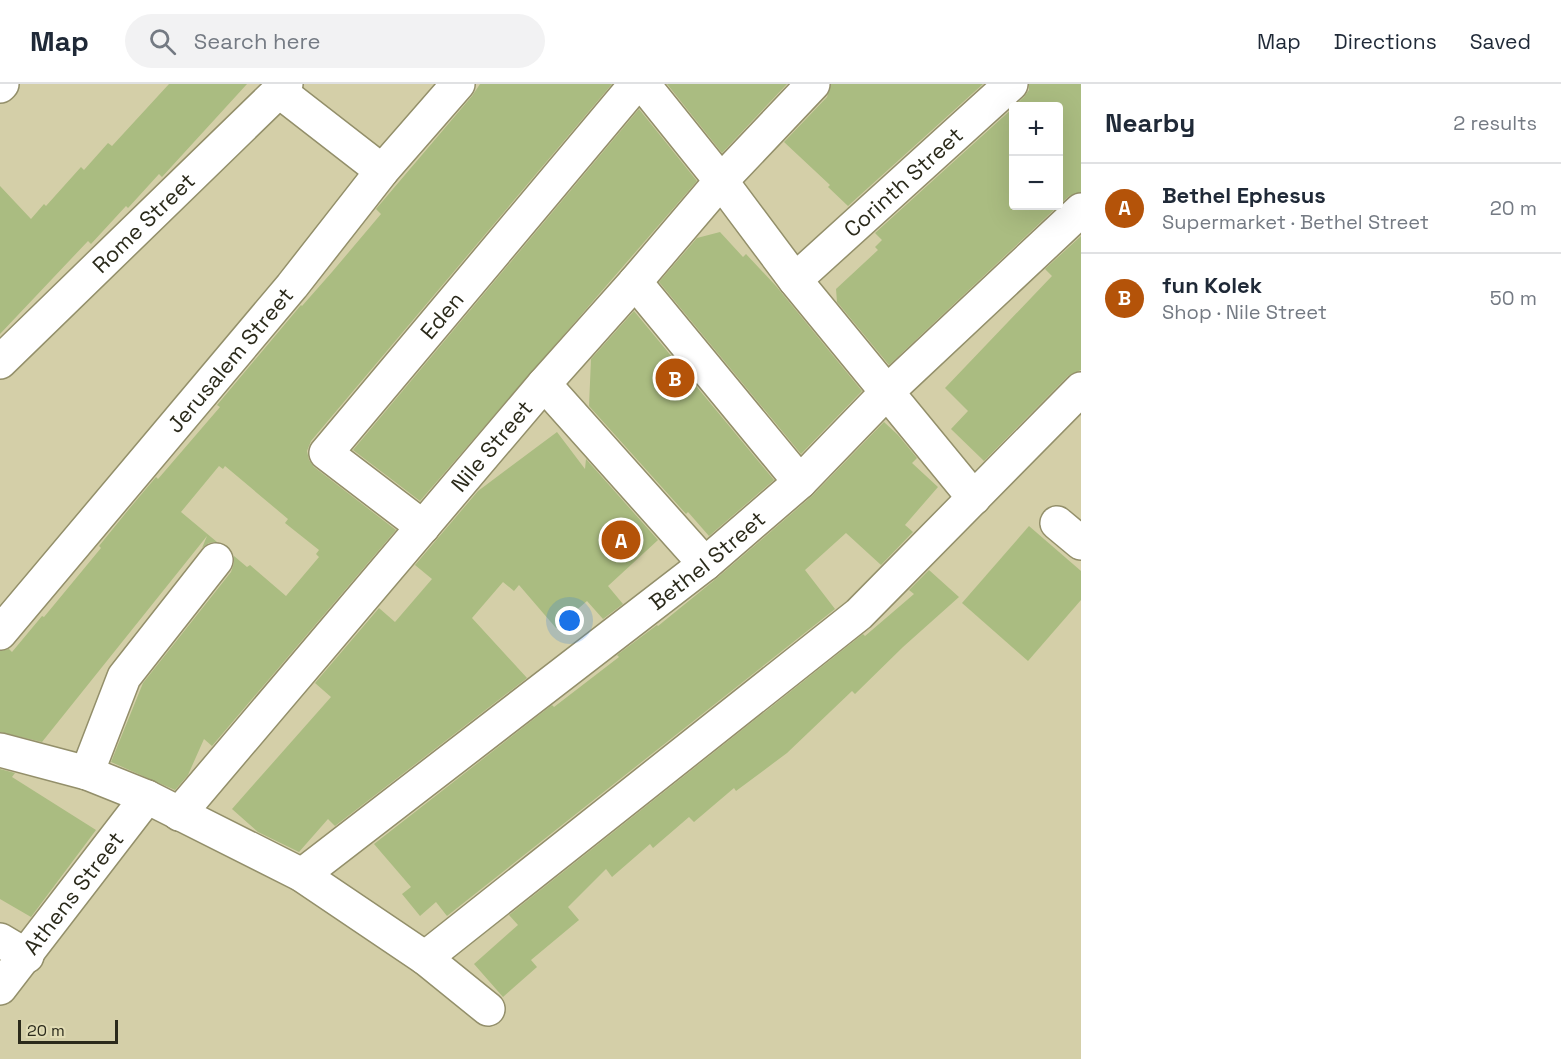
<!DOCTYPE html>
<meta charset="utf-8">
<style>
body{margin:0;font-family:"Space Grotesk",sans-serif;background:#f2f2f3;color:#1f2937}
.controls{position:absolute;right:18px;top:18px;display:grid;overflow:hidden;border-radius:6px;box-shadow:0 6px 24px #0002}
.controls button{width:54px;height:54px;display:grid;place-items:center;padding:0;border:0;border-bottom:2px solid #e0e1e3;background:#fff;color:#1f2937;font:30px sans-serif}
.scale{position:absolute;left:18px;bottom:15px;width:100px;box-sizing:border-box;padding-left:6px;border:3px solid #2b2a1b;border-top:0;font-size:16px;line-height:21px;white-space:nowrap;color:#2b2a1b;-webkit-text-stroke:4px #e1dcb5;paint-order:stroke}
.you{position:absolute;left:570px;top:537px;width:21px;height:21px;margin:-15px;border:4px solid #fff;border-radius:50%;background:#1a73e8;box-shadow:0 0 0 9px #1a73e833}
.badge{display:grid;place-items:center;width:39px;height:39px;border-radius:50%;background:#b45309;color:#fff;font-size:20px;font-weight:700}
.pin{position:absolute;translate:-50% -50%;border:3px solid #fff;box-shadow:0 2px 6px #0006}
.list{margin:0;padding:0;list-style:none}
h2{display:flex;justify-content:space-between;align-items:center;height:78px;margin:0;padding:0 24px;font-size:26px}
h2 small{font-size:20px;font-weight:400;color:#747a83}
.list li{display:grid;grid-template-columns:39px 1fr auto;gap:18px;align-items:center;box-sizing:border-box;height:90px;padding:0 24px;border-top:2px solid #e0e1e3}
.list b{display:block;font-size:22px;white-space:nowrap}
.list p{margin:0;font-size:20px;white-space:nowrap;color:#747a83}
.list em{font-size:20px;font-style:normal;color:#747a83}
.icon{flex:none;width:33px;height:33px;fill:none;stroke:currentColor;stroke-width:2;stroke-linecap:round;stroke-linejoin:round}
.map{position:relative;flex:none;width:1081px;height:975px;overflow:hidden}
header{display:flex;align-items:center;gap:36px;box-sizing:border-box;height:84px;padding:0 30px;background:#fff;border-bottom:2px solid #e0e1e3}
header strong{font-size:28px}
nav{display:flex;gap:33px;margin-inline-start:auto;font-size:21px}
.search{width:420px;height:54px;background:#f2f2f3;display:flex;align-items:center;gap:15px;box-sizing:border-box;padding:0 21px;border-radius:33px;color:#747a83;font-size:22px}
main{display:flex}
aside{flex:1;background:#fff}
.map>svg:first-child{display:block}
.building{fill:#aabc81}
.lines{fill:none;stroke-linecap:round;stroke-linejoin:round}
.minor-casing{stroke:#938f6a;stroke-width:36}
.minor{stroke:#fff;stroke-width:33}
.labels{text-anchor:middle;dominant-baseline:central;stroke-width:4.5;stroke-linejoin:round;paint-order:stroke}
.street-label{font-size:22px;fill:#2b2a1b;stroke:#e1dcb5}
</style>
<header>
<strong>Map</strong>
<div class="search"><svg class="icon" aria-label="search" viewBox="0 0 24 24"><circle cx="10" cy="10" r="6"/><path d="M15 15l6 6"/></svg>Search here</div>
<nav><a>Map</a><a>Directions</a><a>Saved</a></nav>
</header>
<main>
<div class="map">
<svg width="1081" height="975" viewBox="0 0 1081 975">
<rect width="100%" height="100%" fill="#d4cfa8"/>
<g class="building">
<polygon points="169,0 247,0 162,93 159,90 128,124 126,122 91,160 88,157 0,250 0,102 31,135 44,120 46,122 81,83 84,86 108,59 112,62"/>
<polygon points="480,0 612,0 311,357 307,367 309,376 314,383 396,446 212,662 204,655 188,691 175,706 111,678 143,599 231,488 234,479 234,472 247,483 250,481 286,512 319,473 316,470 319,466 285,439 288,435 225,382 223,385 219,382 181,428 217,458 209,459 202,464 207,452 42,658 0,648 0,567 9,565 12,568 42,532 44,533 101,464 99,462 129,425 156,393 158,395 220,323 217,321 301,221 302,222 332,188 381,130 376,125 472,12"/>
<polygon points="667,0 787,0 722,69"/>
<polygon points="831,0 983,0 848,122 828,103 830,101 784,58 827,13"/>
<polygon points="1029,0 1081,0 1081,108 1069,112 1059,121 1059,22 1014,22 1024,13 1029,6"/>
<polygon points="1014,23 1014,122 1058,122 889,281 837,218 836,205 878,166 875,163 882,156 875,149"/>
<polygon points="639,25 697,97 420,417 353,366"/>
<polygon points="720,148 743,173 746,170 776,202 862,307 801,370 659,198 697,154"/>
<polygon points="1081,152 1081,286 1068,292 984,377 951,345 968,327 945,304 1052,192 1045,185"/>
<polygon points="634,227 774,396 709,452 688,428 686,430 589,322 591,275"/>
<polygon points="884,338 898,351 917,374 912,379 938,403 905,441 913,448 881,481 846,449 805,486 835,525 447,832 436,818 420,832 402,810 411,803 374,760 552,621 554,623 619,573 617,571 657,541 658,542 717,494 812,412"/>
<polygon points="557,348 585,385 586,375 658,456 608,502 623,520 603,535 587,517 556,544 519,501 514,507 503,498 472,534 527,594 335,742 328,735 299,768 258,748 232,725 331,613 315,599 379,524 395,538 432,495 415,481 478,407"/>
<polygon points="1029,442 1081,487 1081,516 1028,577 962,519"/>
<polygon points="929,486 959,513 903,563 855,610 852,607 787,669 736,707 734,704 694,738 689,733 653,764 650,760 612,793 606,785 568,823 579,836 531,876 537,883 503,913 474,880 518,841 509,831 863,550 865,552 914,510 909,506"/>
<polygon points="0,685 15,689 12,693 96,746 31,833 0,815"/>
</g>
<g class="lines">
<defs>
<g id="minor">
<polyline points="643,0 721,97 795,196 974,414"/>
<polyline points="0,2 2,0"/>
<polyline points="279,7 382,87"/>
<path id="s1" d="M795,196L1011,0"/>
<polyline points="635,198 800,398"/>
<path id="s2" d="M0,278L286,0"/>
<polyline points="544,300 705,480"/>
<polyline points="1057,439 1081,459"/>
<path id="s3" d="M423,443L326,369L636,0"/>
<path id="s4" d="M0,549L292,202L382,87L458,0"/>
<polyline points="0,666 87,689 147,713 302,791 425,874 488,925"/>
<polyline points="87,689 124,593 216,476"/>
<path id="s5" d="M179,730L544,300L635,198L721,97L813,0"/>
<path id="s6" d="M302,791L705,480L800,398L888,307L1081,126"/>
<polyline points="0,856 27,872"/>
<polyline points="425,874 859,530 1081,305"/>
<path id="s7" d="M0,904L147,713"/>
</g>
</defs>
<use href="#minor" class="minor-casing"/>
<use href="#minor" class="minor"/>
</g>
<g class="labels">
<g class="street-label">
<text stroke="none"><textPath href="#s1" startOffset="146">Corinth Street</textPath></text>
<text stroke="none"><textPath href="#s2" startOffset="200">Rome Street</textPath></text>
<text stroke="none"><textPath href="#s3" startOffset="302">Eden</textPath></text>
<text stroke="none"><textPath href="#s4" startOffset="357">Jerusalem Street</textPath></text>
<text stroke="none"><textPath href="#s5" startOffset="483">Nile Street</textPath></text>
<text stroke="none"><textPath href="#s6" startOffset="513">Bethel Street</textPath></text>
<text stroke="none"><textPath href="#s7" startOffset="120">Athens Street</textPath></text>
</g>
</g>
</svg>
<div class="controls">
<button>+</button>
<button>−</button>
</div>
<div class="scale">20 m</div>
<div class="you"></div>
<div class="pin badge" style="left:621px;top:456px">A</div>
<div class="pin badge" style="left:675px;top:294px">B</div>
</div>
<aside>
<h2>Nearby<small>2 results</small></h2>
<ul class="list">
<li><span class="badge">A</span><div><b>Bethel Ephesus</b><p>Supermarket · Bethel Street</p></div><em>20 m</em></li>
<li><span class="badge">B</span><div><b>fun Kolek</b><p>Shop · Nile Street</p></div><em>50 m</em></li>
</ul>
</aside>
</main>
